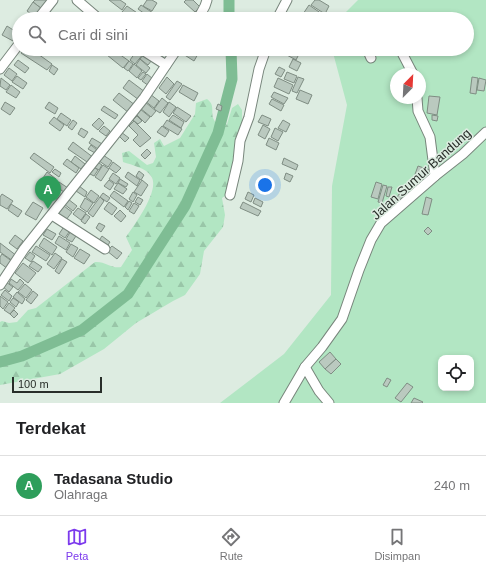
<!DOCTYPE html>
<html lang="id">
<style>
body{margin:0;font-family:Arial,sans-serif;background:#f2f2f2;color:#202124}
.controls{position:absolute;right:12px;bottom:12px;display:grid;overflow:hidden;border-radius:8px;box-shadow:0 2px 6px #0003}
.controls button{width:36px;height:36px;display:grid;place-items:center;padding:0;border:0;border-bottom:1px solid #e0e0e0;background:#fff;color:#202124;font:20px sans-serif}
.compass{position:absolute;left:390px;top:68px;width:36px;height:36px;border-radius:50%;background:#fff;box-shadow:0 2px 6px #0003;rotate:24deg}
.scale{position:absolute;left:12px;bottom:10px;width:90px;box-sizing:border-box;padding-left:4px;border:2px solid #282e29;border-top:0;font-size:11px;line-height:14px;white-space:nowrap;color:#282e29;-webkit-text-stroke:3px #ddece1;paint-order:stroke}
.you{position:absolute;left:265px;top:185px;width:14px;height:14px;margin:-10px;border:3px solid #fff;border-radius:50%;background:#1a73e8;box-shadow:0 0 0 6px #1a73e833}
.badge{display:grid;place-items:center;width:26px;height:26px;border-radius:50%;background:#7c3aed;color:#fff;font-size:13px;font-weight:700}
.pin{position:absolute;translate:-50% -33px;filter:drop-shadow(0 1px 2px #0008)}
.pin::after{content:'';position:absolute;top:21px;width:14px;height:12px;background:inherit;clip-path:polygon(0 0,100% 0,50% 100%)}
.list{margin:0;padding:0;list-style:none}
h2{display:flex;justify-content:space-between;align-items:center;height:52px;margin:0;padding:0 16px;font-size:17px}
h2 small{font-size:13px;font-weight:400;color:#757577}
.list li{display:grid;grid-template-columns:26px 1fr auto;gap:12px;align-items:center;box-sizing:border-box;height:60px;padding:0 16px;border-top:1px solid #e0e0e0}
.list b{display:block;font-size:15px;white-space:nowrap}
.list p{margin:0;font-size:13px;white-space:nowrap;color:#757577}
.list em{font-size:13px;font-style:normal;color:#757577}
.icon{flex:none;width:22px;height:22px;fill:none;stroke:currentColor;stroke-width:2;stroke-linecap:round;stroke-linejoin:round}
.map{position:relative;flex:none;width:486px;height:403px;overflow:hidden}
.search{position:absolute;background:#fff;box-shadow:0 2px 6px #0003;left:12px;right:12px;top:12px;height:44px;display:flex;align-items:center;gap:10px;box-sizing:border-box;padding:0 14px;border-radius:22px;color:#757577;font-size:15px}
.sheet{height:112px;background:#fff}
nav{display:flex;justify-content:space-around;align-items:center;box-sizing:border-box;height:56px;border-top:1px solid #e0e0e0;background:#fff;font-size:11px;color:#757577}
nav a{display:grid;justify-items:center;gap:2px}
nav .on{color:#7c3aed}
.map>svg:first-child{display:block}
.grass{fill:#b2e6c3;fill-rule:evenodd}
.forest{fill:url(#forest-firs)}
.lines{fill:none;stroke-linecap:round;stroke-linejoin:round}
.river{stroke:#7fbd94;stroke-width:11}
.building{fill:#bac9bf;stroke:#7f8d83}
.minor-casing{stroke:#78867c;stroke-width:11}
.minor{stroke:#fff;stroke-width:9}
.labels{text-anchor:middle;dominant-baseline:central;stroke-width:3;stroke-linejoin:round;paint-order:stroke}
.street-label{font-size:13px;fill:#282e29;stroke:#ddece1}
</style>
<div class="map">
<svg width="486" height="403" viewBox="0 0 486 403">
<defs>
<pattern id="forest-firs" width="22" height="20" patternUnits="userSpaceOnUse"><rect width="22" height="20" fill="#b2e6c3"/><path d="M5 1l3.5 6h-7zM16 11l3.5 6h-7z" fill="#99c6a8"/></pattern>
</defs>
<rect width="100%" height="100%" fill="#ddece1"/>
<path class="grass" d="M358,0H486V403H220L284,354L331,295L332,186L347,105L332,49H467V19H339ZM396,74H420V98H396ZM441,358H471V388H441Z"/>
<path class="forest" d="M207,99C215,105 211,110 213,118C215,123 220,126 223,128L227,124L232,108L238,104L242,110V126L228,194L222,198L225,215L223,227L204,251L200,274L185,295L173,301L136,323L104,349L60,374L0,385V322L2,321L9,323L17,322L28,310L36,308L95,262C105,261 112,269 121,267L132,250L126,237C134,225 161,190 151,176C146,168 132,165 123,162L122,153L129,151L147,165L153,163L156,157L154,143L160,139L164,146L180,138L195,114L196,103Z"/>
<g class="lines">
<g class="river">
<polyline points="229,0 229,19"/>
<polyline points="0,362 22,356 82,330 128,294 185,206 218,133 232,79 231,49"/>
</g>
</g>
<g class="building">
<polygon points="35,0 48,0 42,9 33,2"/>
<polygon points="109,0 120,0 126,4 122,10"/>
<polygon points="147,0 152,0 157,3 152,11 143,6"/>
<polygon points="186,0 193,0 200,7 195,12 184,2"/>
<polygon points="315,0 319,0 329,6 325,14 311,5"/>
<polygon points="33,2 42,9 36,17 27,11"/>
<polygon points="141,5 153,13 149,17 138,9"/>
<polygon points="309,5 325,16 323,19 304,19 301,17"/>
<polygon points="127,6 146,19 132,19 122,12"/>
<polygon points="47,11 56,17 54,19 46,19 43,17"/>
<polygon points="7,26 18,33 13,41 2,35"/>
<polygon points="24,49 31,49 52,64 47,70 21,53"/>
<polygon points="112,49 129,61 123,68 107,55"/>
<polygon points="138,49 144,53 135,64 130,60"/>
<polygon points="186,49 190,49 198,54 194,61 183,54"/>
<polygon points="288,49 294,49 300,52 296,60 285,54"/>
<polygon points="144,54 152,60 148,65 140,59"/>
<polygon points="140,59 150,68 146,73 136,65"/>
<polygon points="293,59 301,63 297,71 289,67"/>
<polygon points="18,60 29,68 25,73 14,65"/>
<polygon points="129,61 133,64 128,71 124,68"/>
<polygon points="134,64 142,71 137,78 129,71"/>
<polygon points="52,65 58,69 54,75 49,71"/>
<polygon points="279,67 285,70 281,77 275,74"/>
<polygon points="9,68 17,74 12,81 4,75"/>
<polygon points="143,72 146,74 141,80 138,78"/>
<polygon points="287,72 297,76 294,83 284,79"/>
<polygon points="147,74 153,79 149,86 142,81"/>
<polygon points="17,76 27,83 23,89 12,82"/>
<polygon points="167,77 174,84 166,94 159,88"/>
<polygon points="298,77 304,79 297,93 292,91"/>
<polygon points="472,77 478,78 476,94 470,93"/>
<polygon points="1,78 10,85 6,90 0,86"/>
<polygon points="278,78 293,85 289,94 274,87"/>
<polygon points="479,78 486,80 484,91 477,90"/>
<polygon points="129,80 145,92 139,100 123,88"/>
<polygon points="177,81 182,84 170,100 166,97"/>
<polygon points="11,85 20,92 16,98 6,92"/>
<polygon points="183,85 198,93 194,101 179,92"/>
<polygon points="300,90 312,95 308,104 296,99"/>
<polygon points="274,92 288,98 284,104 271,97"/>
<polygon points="119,93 135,105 129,113 113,100"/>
<polygon points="150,94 159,101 154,108 145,101"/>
<polygon points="429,96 440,97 437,115 427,113"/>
<polygon points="162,98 168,103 160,113 154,109"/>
<polygon points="272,99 284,105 281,111 269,104"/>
<polygon points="5,102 15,108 10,115 1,109"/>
<polygon points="49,102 58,108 55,114 45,108"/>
<polygon points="145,102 156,111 151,117 140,108"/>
<polygon points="169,102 176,107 169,117 163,112"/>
<polygon points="218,104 222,106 221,111 216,109"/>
<polygon points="104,106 118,115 115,119 101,110"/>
<polygon points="177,107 191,116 186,122 173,113"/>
<polygon points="140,109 150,117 145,123 136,114"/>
<polygon points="61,113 71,120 67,126 57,119"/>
<polygon points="173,115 184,122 181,128 169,120"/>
<polygon points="262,115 271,119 268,126 258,122"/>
<polygon points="432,115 438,116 437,121 432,120"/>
<polygon points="137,116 142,121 138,124 133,120"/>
<polygon points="54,117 64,125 60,131 49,123"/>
<polygon points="99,118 104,123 98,130 92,125"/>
<polygon points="73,120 77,123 72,130 68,127"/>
<polygon points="167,120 182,129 178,135 163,126"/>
<polygon points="283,120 290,124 286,132 278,128"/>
<polygon points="134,121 151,138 140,147 133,140 138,135 129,126"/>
<polygon points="263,125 270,129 265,139 258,135"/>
<polygon points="104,126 110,131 106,136 99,131"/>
<polygon points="162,126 169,131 165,137 157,132"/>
<polygon points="81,128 88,132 84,138 78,134"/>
<polygon points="275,128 283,132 278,141 271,137"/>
<polygon points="121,132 129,138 125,142 118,135"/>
<polygon points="92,138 104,145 101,151 89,143"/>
<polygon points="269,138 279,143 276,150 266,145"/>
<polygon points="73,142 94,158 90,164 68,149"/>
<polygon points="91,145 97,150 95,153 88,149"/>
<polygon points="147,149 151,153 145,159 141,155"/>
<polygon points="34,153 54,167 50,173 30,158"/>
<polygon points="103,155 112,161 108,167 99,161"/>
<polygon points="75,156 85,164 81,169 71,162"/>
<polygon points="284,158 298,165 296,170 282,164"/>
<polygon points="67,159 79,168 76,173 63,164"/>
<polygon points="96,161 102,165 99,170 92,166"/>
<polygon points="113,162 121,168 116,173 109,168"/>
<polygon points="103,165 109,169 101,181 95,177"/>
<polygon points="92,166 98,170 94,176 88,173"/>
<polygon points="418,166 430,170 425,182 414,177"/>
<polygon points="55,169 61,173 59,177 52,172"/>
<polygon points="139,171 144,175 141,180 136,176"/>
<polygon points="47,172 56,179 52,184 43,178"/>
<polygon points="128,172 140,180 137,186 125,177"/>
<polygon points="113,173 120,178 116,184 109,179"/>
<polygon points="286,173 293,176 290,182 284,179"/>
<polygon points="120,179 128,184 126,187 118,183"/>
<polygon points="109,180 114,184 110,190 104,186"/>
<polygon points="142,180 148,185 141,196 134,192"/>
<polygon points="59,182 68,188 65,193 56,186"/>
<polygon points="376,182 382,184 378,199 371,197"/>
<polygon points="118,183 127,189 123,194 114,189"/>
<polygon points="383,185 387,186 382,203 378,202"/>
<polygon points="79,186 87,192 85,197 76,191"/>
<polygon points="388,187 392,187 389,197 386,196"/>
<polygon points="91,190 99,196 94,203 86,197"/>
<polygon points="114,191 128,201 124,207 110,196"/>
<polygon points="133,192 137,195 133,202 129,199"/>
<polygon points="248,192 254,195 251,202 245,199"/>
<polygon points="103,193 110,198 107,202 100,197"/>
<polygon points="2,194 13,201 7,209 0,205 0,197"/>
<polygon points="399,194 404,196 399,205 394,203"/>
<polygon points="100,197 104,201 93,217 88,213"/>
<polygon points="138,197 143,200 140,205 135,202"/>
<polygon points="426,197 432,199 428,215 422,214"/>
<polygon points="85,198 93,203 87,212 80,207"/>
<polygon points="255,198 263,202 261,207 253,203"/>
<polygon points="68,199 77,206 73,211 64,204"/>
<polygon points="129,201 132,203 128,210 125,207"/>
<polygon points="33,202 43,208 36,220 25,214"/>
<polygon points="109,202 117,208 112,215 104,209"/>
<polygon points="243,202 261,211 258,216 240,208"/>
<polygon points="134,203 139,206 134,214 129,211"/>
<polygon points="11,204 22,211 18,217 8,210"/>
<polygon points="383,204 389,207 382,220 377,218"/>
<polygon points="64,206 72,212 66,220 58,214"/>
<polygon points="78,208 86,213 81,220 73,214"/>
<polygon points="120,210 126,216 121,222 114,216"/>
<polygon points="86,214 90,217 85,224 81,221"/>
<polygon points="99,223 105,226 101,232 96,228"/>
<polygon points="65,225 71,229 65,238 59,234"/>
<polygon points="428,227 432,231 428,235 424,231"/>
<polygon points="47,229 56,234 52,240 43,235"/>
<polygon points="72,229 78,233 72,242 66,239"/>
<polygon points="15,235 23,241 17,249 9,243"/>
<polygon points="59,236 70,243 66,250 55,243"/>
<polygon points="102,236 110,242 106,248 98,242"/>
<polygon points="44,238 57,247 52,255 39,246"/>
<polygon points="0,243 17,256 13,261 0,252"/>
<polygon points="71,244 78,248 73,257 66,252"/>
<polygon points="36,246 50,255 46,261 32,252"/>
<polygon points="112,246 122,253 117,259 107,251"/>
<polygon points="80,249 90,255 84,264 74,258"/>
<polygon points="30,252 35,256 31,262 25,258"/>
<polygon points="55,253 62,258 54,269 47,264"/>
<polygon points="2,254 13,262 8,269 0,263 0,257"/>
<polygon points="62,259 67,262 59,274 55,271"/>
<polygon points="33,261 42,267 38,272 29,266"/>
<polygon points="23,263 36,273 28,283 15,273"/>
<polygon points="11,279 17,283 20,279 24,283 18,290 9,283"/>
<polygon points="6,282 13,287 9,292 2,286"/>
<polygon points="25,284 32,290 26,298 18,292"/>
<polygon points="5,290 12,296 9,301 1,295"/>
<polygon points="33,291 38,295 31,304 26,300"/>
<polygon points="17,292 25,299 22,304 13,297"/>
<polygon points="0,296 8,302 3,309 0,306"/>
<polygon points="13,298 19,302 16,307 10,302"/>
<polygon points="9,303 15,308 10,314 4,310"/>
<polygon points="14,310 18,314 14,318 10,314"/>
<polygon points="330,352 336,359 325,369 319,362"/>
<polygon points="336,359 341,364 331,374 325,369"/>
<polygon points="387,378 391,380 387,387 383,385"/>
<polygon points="407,383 413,387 401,402 395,398"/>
<polygon points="414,398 423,402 422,403 411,403"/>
</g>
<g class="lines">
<defs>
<g id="minor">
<polyline points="77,0 99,19"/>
<polyline points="38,19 53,0"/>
<polyline points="198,19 205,6 207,0"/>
<polyline points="277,19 287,0"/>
<polyline points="141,49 166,65"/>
<polyline points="367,49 371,58"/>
<polyline points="400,49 413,74"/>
<polyline points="0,69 19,44"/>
<polyline points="417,98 418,111 430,137 435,176"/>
<polyline points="230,195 238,161 240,141 249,117 259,69 266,49"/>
<polyline points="52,215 105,249"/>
<polyline points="0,285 24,249 144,98 177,49"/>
<polyline points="305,367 319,391 329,403"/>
<polyline points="284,403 305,367 322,347 342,319 359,270 371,240 381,223 435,176 463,154 486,132"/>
</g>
</defs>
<use href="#minor" class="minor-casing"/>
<use href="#minor" class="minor"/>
</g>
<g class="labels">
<g class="street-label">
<text transform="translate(421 174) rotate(-42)">Jalan Sumur Bandung</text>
</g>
</g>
</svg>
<div class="controls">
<button><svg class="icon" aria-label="locate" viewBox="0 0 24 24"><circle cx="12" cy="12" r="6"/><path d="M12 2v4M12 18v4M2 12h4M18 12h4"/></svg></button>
</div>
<svg class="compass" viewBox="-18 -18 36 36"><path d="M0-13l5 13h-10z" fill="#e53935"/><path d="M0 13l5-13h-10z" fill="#757577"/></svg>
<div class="scale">100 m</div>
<div class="you"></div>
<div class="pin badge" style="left:48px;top:209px;background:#2e9e5b">A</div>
<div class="search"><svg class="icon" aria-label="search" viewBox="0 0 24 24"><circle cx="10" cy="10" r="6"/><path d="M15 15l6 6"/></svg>Cari di sini</div>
</div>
<section class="sheet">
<h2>Terdekat<small></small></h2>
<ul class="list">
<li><span class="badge" style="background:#2e9e5b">A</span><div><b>Tadasana Studio</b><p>Olahraga</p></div><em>240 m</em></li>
</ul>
</section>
<nav>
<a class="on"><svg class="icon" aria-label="map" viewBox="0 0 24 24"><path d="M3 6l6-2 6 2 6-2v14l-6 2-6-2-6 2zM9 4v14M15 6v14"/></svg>Peta</a>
<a><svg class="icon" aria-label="directions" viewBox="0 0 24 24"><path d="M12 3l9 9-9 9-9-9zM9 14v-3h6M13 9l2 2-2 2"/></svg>Rute</a>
<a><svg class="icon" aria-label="saved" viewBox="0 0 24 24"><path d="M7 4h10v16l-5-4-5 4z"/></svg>Disimpan</a>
</nav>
